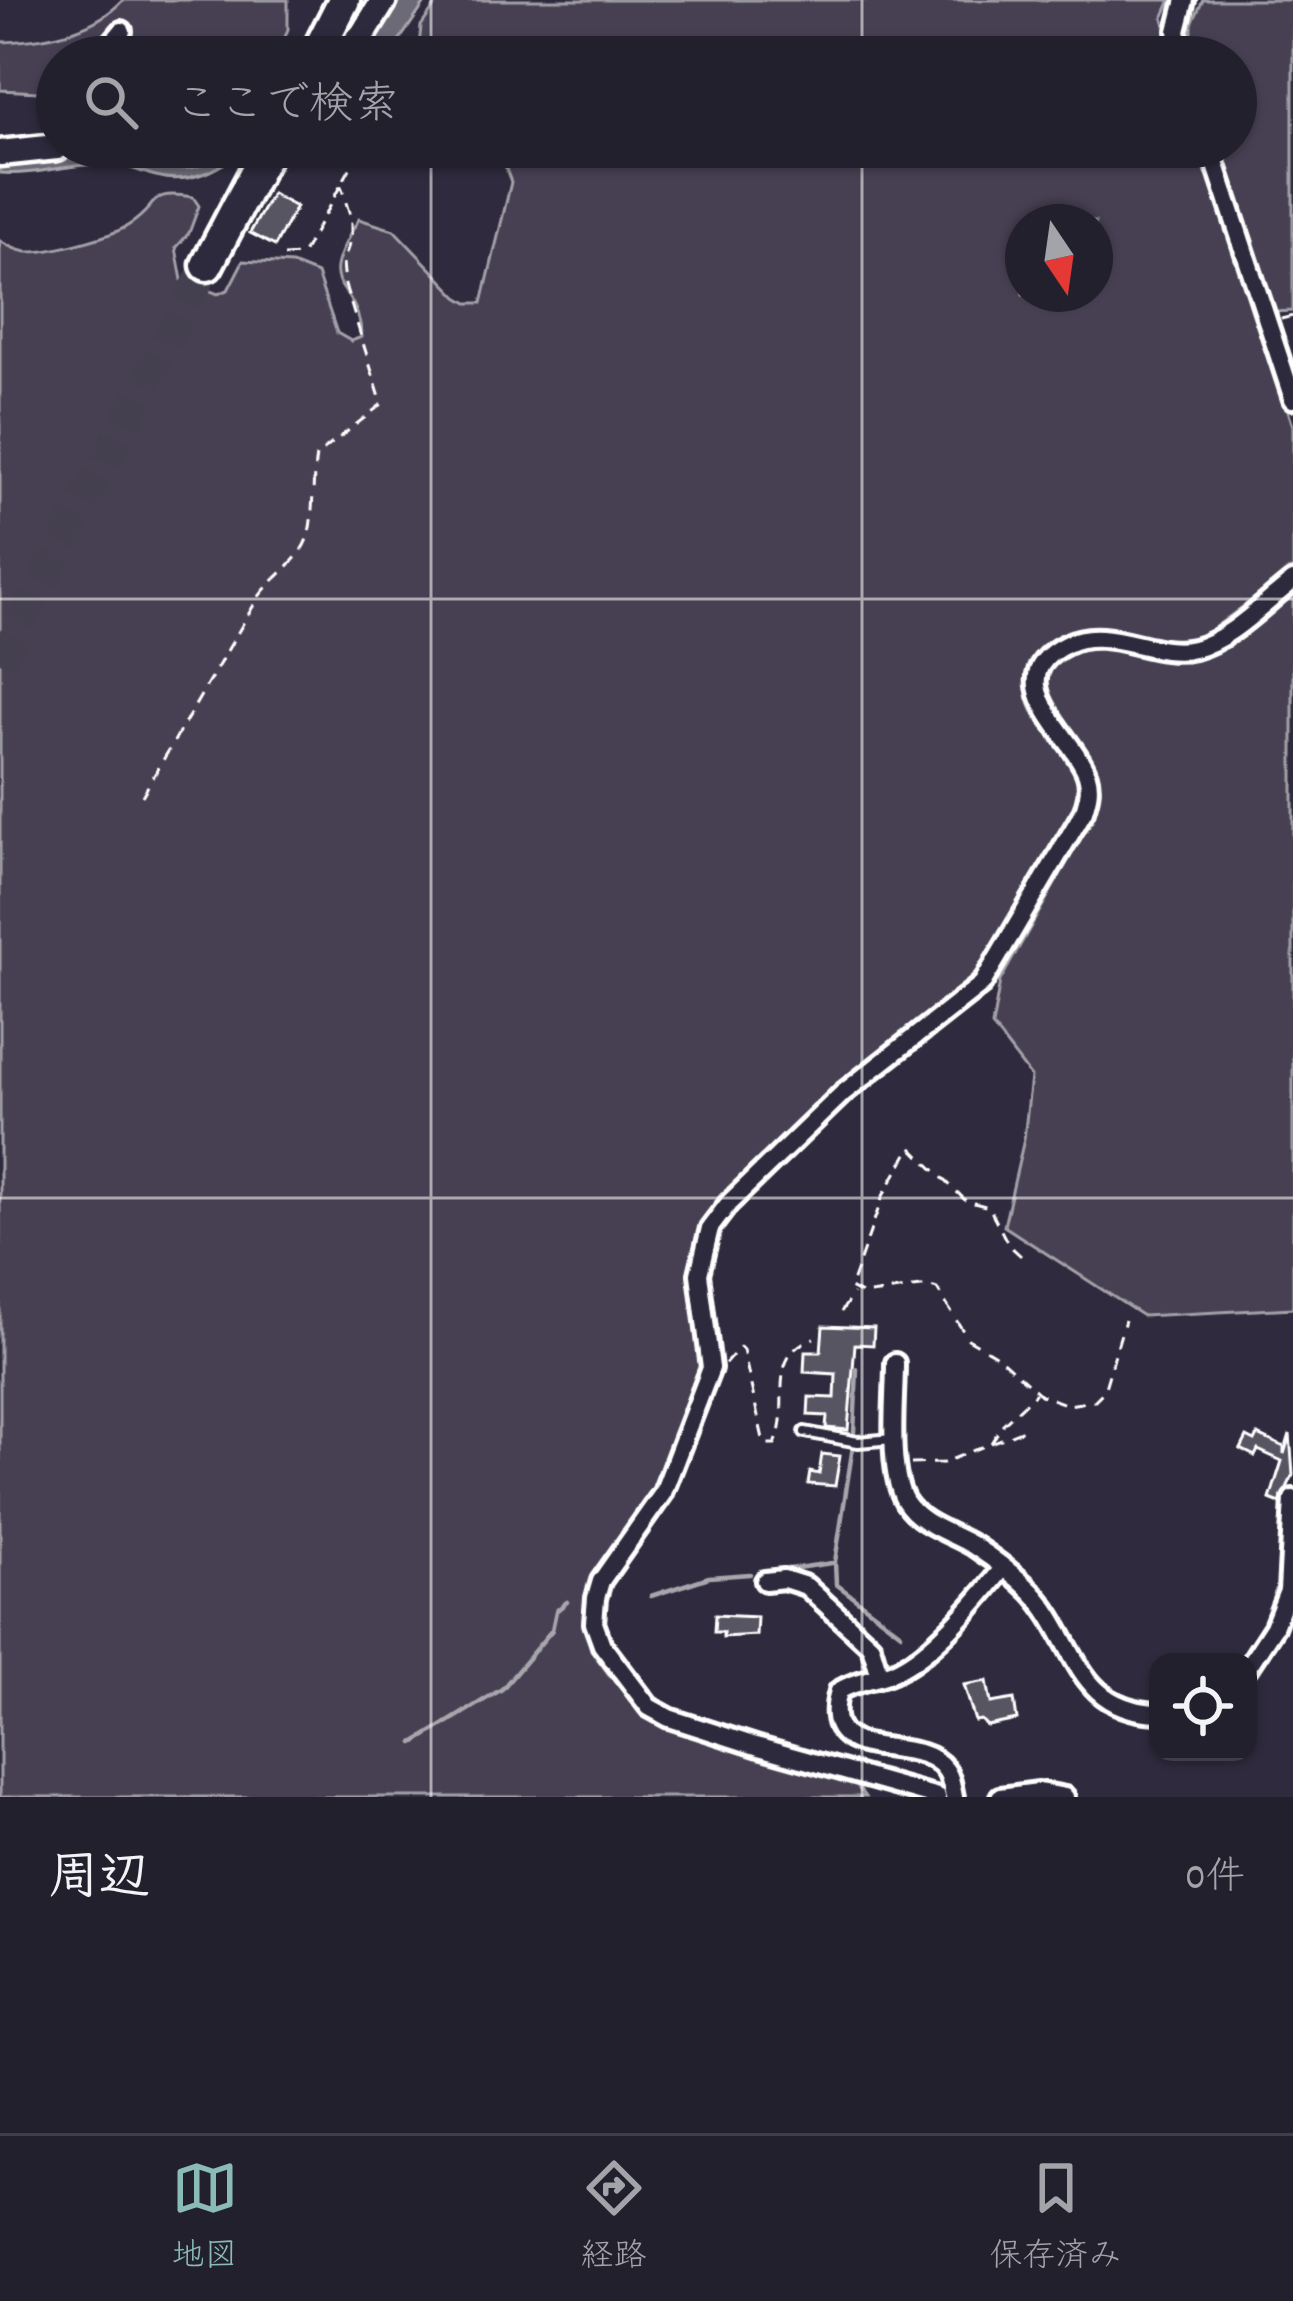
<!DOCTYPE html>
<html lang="ja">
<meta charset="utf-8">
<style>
body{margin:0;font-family:Dekko,"Klee One",sans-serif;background:#2f2d3a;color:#f1f3f6}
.controls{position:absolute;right:36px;bottom:36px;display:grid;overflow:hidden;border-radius:24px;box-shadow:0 3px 9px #0004}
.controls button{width:108px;height:108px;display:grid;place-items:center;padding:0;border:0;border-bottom:3px solid #403e4a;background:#23202e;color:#f1f3f6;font:60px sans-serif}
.compass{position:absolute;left:1005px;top:204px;width:108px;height:108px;border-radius:50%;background:#23202e;box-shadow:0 3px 9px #0004;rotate:167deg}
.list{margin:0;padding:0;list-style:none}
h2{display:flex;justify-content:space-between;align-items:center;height:156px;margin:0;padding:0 48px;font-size:51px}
h2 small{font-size:39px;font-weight:400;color:#a3a3aa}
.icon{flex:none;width:66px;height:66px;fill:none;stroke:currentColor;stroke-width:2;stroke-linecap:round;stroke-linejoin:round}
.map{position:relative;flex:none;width:1293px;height:1797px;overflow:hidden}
.search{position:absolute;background:#23202e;box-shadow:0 3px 9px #0004;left:36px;right:36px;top:36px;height:132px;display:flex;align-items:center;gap:30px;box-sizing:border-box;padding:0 42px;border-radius:66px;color:#a3a3aa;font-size:45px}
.sheet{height:336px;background:#23202e}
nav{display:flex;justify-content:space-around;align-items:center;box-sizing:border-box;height:168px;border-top:3px solid #403e4a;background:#23202e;font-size:33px;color:#a3a3aa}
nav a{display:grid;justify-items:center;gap:6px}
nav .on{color:#8bbbb9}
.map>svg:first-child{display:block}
.green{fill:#464152;stroke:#a2a0a8;stroke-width:3;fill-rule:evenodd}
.water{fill:#6d6a77;stroke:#a7a6ad;stroke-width:3}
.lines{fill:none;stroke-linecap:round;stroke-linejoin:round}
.stream{stroke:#a7a6ad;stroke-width:4.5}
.building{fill:#595564;stroke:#fff;stroke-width:3}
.highway-tunnel{stroke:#443f50;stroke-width:30;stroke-dasharray:30 15;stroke-linecap:butt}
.lane-casing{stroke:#fff;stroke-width:16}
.street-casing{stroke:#fff;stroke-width:26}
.secondary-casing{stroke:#fff;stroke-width:33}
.highway-casing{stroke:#fff;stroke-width:39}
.path{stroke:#fff;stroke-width:3;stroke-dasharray:12 9;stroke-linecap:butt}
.lane{stroke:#2f2a3d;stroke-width:8}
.street{stroke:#2f2a3d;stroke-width:16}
.secondary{stroke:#2f2a3d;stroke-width:24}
.highway{stroke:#2f2a3d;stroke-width:30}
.grid{fill:none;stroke:#fff;stroke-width:3;stroke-opacity:0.55}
</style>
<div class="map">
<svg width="1293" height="1797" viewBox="0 0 1293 1797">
<rect width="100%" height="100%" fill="#2f2a3d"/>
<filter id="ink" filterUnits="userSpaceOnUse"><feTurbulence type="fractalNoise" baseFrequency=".00833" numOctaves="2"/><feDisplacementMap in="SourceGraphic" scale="24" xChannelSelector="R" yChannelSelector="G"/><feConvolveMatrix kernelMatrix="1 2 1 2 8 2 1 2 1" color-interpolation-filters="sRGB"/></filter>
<g filter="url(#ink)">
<g class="green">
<path d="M123,0H288V29L278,57H57V93L0,90V42C43,41 93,32 123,0Z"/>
<polygon points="439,0 1171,0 1163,18 1174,57 418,57 421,26"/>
<polygon points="1203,0 1293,0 1293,311 1272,312 1218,147 1236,147 1236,57 1192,57 1192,24"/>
<path d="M485,147H1203L1293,426V570L1203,636L1177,642L1092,627L1043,645C1038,655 1029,668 1027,680C1019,729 1089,749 1078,809L981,967L959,990L857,1070L707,1218L694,1255L704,1347L703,1373L656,1484L597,1572L588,1597L585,1624L591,1650L610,1676L651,1716L668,1728L843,1780L857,1786L865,1797H0V241C8,246 17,251 27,252C49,253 111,237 129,225C161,205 146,189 193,197L199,206L189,233L176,248L182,280L218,294L228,290L243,261L292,264L317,274L337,333L351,341L362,337C356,272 310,299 359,219L394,230L458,297L468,303H482L511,182L503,161ZM1023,222H1095V294H1023Z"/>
<path d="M1293,591V1308L1143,1316L1004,1226L1024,1139L1031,1077L992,1026L1000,981L1094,815C1101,745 1066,742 1044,685C1069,609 1141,669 1192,658C1228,650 1264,613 1293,591Z"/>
</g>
<g class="water">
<polygon points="400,0 427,0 388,57 358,57 374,43"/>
<path d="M232,147H250C220,167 193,186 156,176C137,171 122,163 102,164C68,164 34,176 0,173V163C39,166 76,146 115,149C142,152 161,172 189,168C205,166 219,157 232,147Z"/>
</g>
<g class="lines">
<g class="stream">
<polyline points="854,1432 857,1369"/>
<polyline points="853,1446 835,1562 836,1584 901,1633"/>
<polyline points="761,1573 832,1563"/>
<polyline points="651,1596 709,1577 750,1574"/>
<polyline points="414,1743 502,1689 552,1630 556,1611 567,1602"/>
</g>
</g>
<g class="building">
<polygon points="272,194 296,207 275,246 250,233"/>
<polygon points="823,1326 874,1328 873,1345 855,1344 848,1430 826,1428 827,1416 808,1415 809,1397 835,1398 836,1374 804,1372 805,1352 821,1352"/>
<polygon points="1290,1434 1293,1475 1280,1503 1270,1499 1282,1461 1258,1450 1255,1456 1241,1449 1247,1437 1255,1441 1258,1435 1284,1447 1284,1454"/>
<polygon points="822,1454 840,1456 835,1486 808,1484 810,1472 819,1474"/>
<polygon points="715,1615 757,1617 756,1635 723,1637 723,1632 714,1632"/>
<polygon points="987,1681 991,1703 1014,1699 1017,1720 987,1726 981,1720 975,1721 964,1685"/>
</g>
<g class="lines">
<polyline class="highway-tunnel" points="0,662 207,265"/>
<defs>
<polyline id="lane" points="805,1432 858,1442 893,1439"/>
<g id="street">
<polyline points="100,57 122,31"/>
<polyline points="1182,57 1177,31 1185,0"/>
<polyline points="1210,147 1293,399"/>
<path d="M895,1363C895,1400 887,1469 905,1501C920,1525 951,1532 974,1546C994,1559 1015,1575 1032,1592C1077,1640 1074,1710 1158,1713"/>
<polyline points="765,1581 784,1579 806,1586 871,1646 880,1676"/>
<polyline points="1248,1667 1274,1627 1288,1591 1293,1499"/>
<path d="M937,1797L759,1747L669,1718L649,1707L602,1645L594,1623L596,1598L601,1581L663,1493L711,1368L699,1274L710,1228L729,1203L843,1093L982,984L1084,811C1088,798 1091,788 1087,775C1074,735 994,679 1067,644C1109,624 1152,659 1194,649C1230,640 1264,603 1293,581"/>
<path d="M954,1797C952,1788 951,1776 945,1769C917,1730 816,1771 839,1691C856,1680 875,1680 893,1672C931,1656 978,1600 1003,1568"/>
<polyline points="1000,1797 1039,1792 1065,1797"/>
</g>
<g id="secondary">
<polyline points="342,57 363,34 384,0"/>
<polyline points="0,153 57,147"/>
</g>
<g id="highway">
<polyline points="315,57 344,0"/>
<polyline points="207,265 269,147"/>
</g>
</defs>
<use href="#lane" class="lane-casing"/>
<use href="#street" class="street-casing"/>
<use href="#secondary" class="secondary-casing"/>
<use href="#highway" class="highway-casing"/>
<g class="path">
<polyline points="284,256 302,255 362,147"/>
<polyline points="1281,319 1293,316"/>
<path d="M142,796L258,598C273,576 300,562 308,536C314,517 312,479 316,456L382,404L345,285L343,262L351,239V219L341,186"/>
<polyline points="1021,1256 1008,1244 989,1207 966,1201 911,1147 883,1196 850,1288 863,1295 928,1286 937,1289 968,1339 997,1356 1041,1395 1068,1405 1094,1401 1104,1391 1125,1320"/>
<polyline points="841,1312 853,1294"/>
<path d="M725,1364L740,1347L743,1350L763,1439L767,1444H775C793,1406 763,1356 814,1338"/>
<polyline points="991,1443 1003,1424 1036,1393"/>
<polyline points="911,1464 943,1463 1028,1428"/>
</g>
<use href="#lane" class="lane"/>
<use href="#street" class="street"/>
<use href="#secondary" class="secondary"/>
<use href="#highway" class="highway"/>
</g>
</g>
<path class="grid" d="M431,0V57M862,0V57M431,147V1797M862,147V1797M0,599H1293M0,1198H1293"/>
</svg>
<div class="controls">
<button><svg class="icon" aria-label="locate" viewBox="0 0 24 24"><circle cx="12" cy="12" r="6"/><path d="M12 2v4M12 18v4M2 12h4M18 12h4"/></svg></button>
</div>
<svg class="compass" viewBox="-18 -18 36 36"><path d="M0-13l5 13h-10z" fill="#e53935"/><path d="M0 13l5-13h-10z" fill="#a3a3aa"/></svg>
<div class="search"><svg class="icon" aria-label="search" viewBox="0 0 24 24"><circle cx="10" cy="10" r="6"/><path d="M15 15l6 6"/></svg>ここで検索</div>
</div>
<section class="sheet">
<h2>周辺<small>0件</small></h2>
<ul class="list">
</ul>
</section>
<nav>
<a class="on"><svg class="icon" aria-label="map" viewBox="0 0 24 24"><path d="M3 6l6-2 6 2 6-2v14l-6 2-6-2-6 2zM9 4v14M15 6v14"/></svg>地図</a>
<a><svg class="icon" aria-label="directions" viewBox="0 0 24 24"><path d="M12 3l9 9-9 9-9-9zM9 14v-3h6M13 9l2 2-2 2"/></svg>経路</a>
<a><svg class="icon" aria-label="saved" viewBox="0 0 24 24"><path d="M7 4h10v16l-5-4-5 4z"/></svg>保存済み</a>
</nav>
